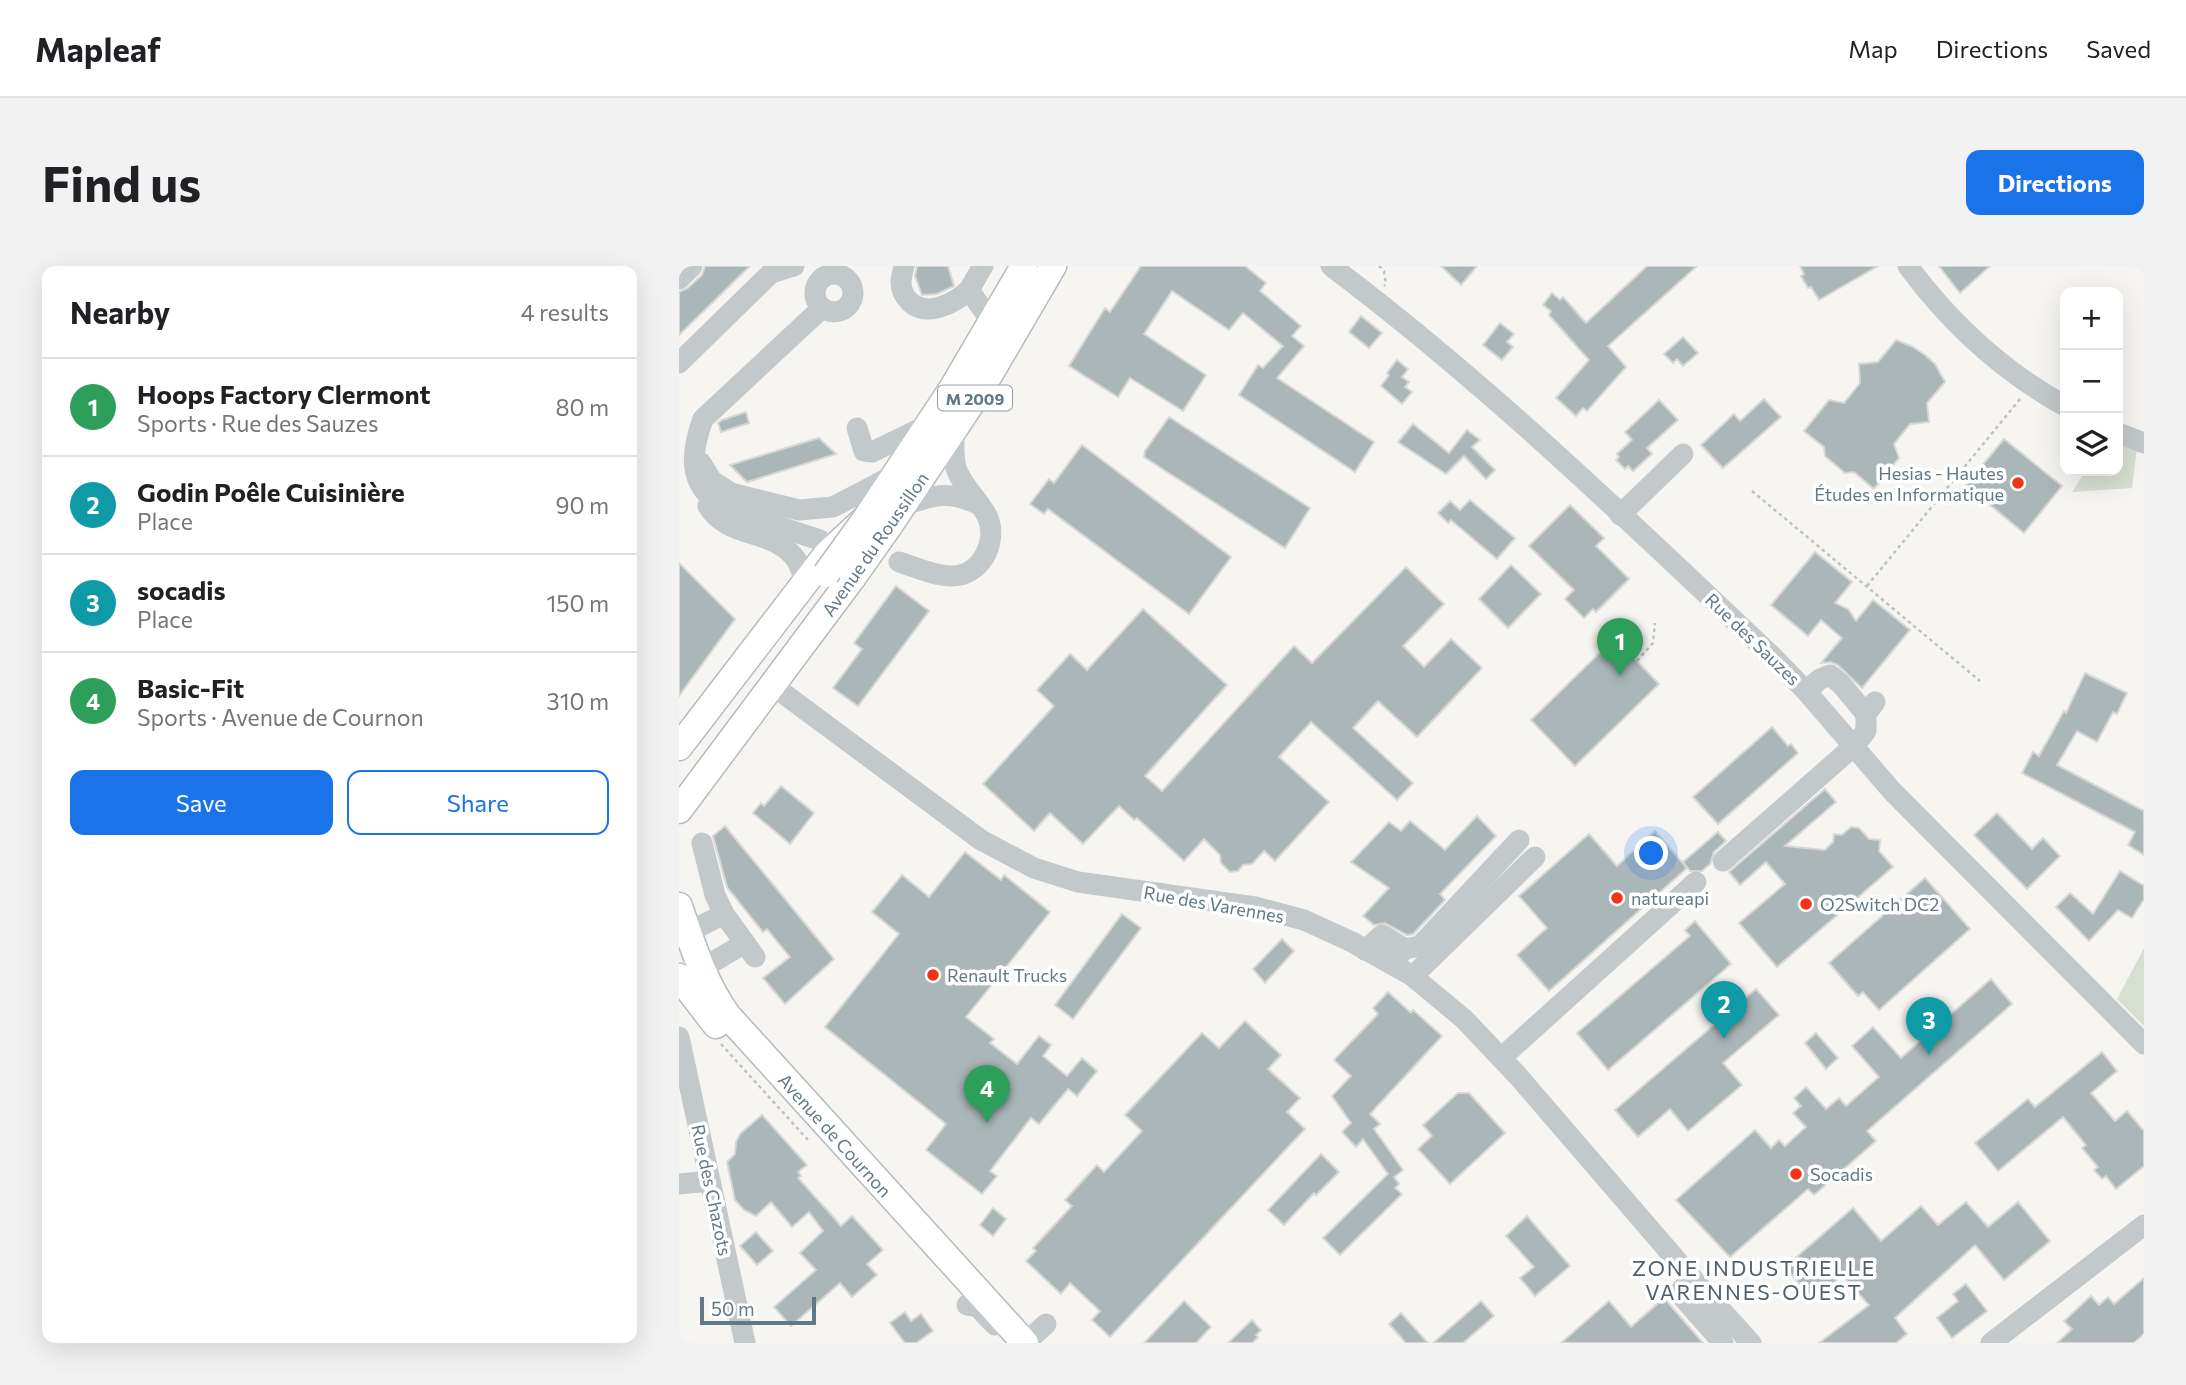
<!DOCTYPE html>
<meta charset="utf-8">
<style>
body{margin:0;font-family:Commissioner,sans-serif;background:#f2f2f2;color:#202124}
.controls{position:absolute;right:21px;top:21px;display:grid;overflow:hidden;border-radius:14px;box-shadow:0 7px 28px #0002}
.controls button{width:63px;height:63px;display:grid;place-items:center;padding:0;border:0;border-bottom:2px solid #e0e0e0;background:#fff;color:#202124;font:35px sans-serif}
.scale{position:absolute;left:21px;bottom:18px;width:116px;box-sizing:border-box;padding-left:7px;border:4px solid #627985;border-top:0;font-size:19px;line-height:24px;white-space:nowrap;color:#627985;-webkit-text-stroke:5px #fff;paint-order:stroke}
.you{position:absolute;left:973px;top:588px;width:24px;height:24px;margin:-18px;border:5px solid #fff;border-radius:50%;background:#1a73e8;box-shadow:0 0 0 10px #1a73e833}
.badge{display:grid;place-items:center;width:46px;height:46px;border-radius:50%;background:#1a73e8;color:#fff;font-size:23px;font-weight:700}
.pin{position:absolute;translate:-50% -58px;filter:drop-shadow(0 2px 4px #0008)}
.pin::after{content:'';position:absolute;top:37px;width:24px;height:21px;background:inherit;clip-path:polygon(0 0,100% 0,50% 100%)}
.list{margin:0;padding:0;list-style:none}
h2{display:flex;justify-content:space-between;align-items:center;height:91px;margin:0;padding:0 28px;font-size:30px}
h2 small{font-size:23px;font-weight:400;color:#757577}
.list li{display:grid;grid-template-columns:46px 1fr auto;gap:21px;align-items:center;box-sizing:border-box;height:98px;padding:0 28px;border-top:2px solid #e0e0e0}
.list b{display:block;font-size:26px;white-space:nowrap}
.list p{margin:0;font-size:23px;white-space:nowrap;color:#757577}
.list em{font-size:23px;font-style:normal;color:#757577}
.actions{display:flex;gap:14px;padding:21px 28px}
.actions a{flex:1;padding:16px 0;border:2px solid #1a73e8;border-radius:14px;text-align:center;font-size:24px;color:#1a73e8}
.actions .main{background:#1a73e8;color:#fff}
.icon{flex:none;width:38px;height:38px;fill:none;stroke:currentColor;stroke-width:2;stroke-linecap:round;stroke-linejoin:round}
.map{position:relative;flex:none;width:1465px;height:1077px;overflow:hidden;border-radius:14px}
header{display:flex;align-items:center;gap:42px;box-sizing:border-box;height:98px;padding:0 35px;background:#fff;border-bottom:2px solid #e0e0e0}
header strong{font-size:33px}
nav{display:flex;gap:38px;margin-inline-start:auto;font-size:24px}
.intro{display:flex;align-items:center;justify-content:space-between;box-sizing:border-box;height:168px;padding:0 42px}
h1{margin:0;font-size:49px}
.button{padding:18px 32px;border-radius:14px;background:#1a73e8;color:#fff;font-size:24px;font-weight:700}
main{display:flex;gap:42px;padding:0 42px}
aside{flex:1;background:#fff;border-radius:14px;box-shadow:0 7px 28px #0002}
.map>svg:first-child{display:block}
.green{fill:#d7ded2}
.building{fill:#abb6b9;stroke:#d7d7d4;stroke-width:2}
.lines{fill:none;stroke-linecap:round;stroke-linejoin:round}
.major-casing{stroke:#b6bbbe;stroke-width:29}
.path{stroke:#bec1c3;stroke-width:2.5;stroke-dasharray:3.5 3.5;stroke-linecap:butt}
.minor{stroke:#c3c8ca;stroke-width:21}
.major{stroke:#fff;stroke-width:26}
.major-bridge-casing{stroke:#b6bbbe;stroke-width:29;stroke-linecap:butt}
.major-bridge{stroke:#fff;stroke-width:26}
.poi-dot{fill:#f23316;stroke:#fff;stroke-width:2.5}
.labels{text-anchor:middle;dominant-baseline:central;stroke-width:7;stroke-linejoin:round;paint-order:stroke}
.shield{fill:#fff;stroke:#91a1aa;stroke-width:2}
.shield-label{font-size:16px;font-weight:bold;fill:#627985}
.poi-label{font-size:18px;fill:#627985;stroke:#fff;text-anchor:start}
.street-label{font-size:18px;fill:#627985;stroke:#fff}
.quarter-label{font-size:21px;letter-spacing:2px;fill:#51616a;stroke:#fff}
</style>
<header>
<strong>Mapleaf</strong>
<nav><a>Map</a><a>Directions</a><a>Saved</a></nav>
</header>
<div class="intro"><h1>Find us</h1><a class="button">Directions</a></div>
<main>
<aside>
<h2>Nearby<small>4 results</small></h2>
<ul class="list">
<li><span class="badge" style="background:#2e9e5b">1</span><div><b>Hoops Factory Clermont</b><p>Sports · Rue des Sauzes</p></div><em>80 m</em></li>
<li><span class="badge" style="background:#0f9aa8">2</span><div><b>Godin Poêle Cuisinière</b><p>Place</p></div><em>90 m</em></li>
<li><span class="badge" style="background:#0f9aa8">3</span><div><b>socadis</b><p>Place</p></div><em>150 m</em></li>
<li><span class="badge" style="background:#2e9e5b">4</span><div><b>Basic-Fit</b><p>Sports · Avenue de Cournon</p></div><em>310 m</em></li>
</ul>
<div class="actions"><a class="main">Save</a><a>Share</a></div>
</aside>
<div class="map">
<svg width="1465" height="1077" viewBox="0 0 1465 1077">
<rect width="100%" height="100%" fill="#f6f5f2"/>
<g class="green">
<polygon points="1439,174 1458,182 1453,222 1393,226 1406,205 1439,205"/>
<polygon points="1465,682 1465,760 1438,733"/>
</g>
<g class="building">
<polygon points="26,0 71,0 0,69 0,26 9,22 23,9"/>
<polygon points="238,0 269,0 275,20 258,28 243,29 236,10"/>
<polygon points="462,0 566,0 587,17 581,25 622,60 613,70 625,80 598,112 695,176 676,206 560,129 579,99 584,102 604,80 564,47 550,64 493,25 465,68 527,109 504,145 451,112 439,131 390,100 426,42 431,46"/>
<polygon points="762,0 798,0 782,19"/>
<polygon points="968,0 1018,0 929,80 947,101 908,145 904,142 897,150 877,132 910,94 870,49 872,45 864,39 873,27 881,34 884,31 907,57"/>
<polygon points="1121,0 1199,0 1140,34 1132,21 1129,22 1122,10 1125,8"/>
<polygon points="1260,0 1311,0 1281,27"/>
<polygon points="682,50 703,67 690,82 670,66"/>
<polygon points="821,57 835,68 828,76 834,81 823,94 804,79"/>
<polygon points="1004,71 1019,87 1004,100 998,93 994,97 985,88"/>
<polygon points="1217,74 1234,81 1246,89 1256,98 1266,116 1248,137 1250,156 1231,158 1215,178 1220,192 1195,223 1175,206 1166,207 1146,190 1145,181 1125,165 1150,134 1165,137 1181,117 1180,98 1199,96"/>
<polygon points="718,94 729,103 723,111 730,116 726,121 733,126 723,138 702,120 710,109 708,107"/>
<polygon points="1085,133 1102,151 1044,202 1022,179 1055,148 1061,155"/>
<polygon points="980,134 999,154 968,182 973,188 954,205 949,200 946,203 937,194 940,191 938,188 953,174 946,166"/>
<polygon points="67,146 70,157 42,166 39,157 43,154"/>
<polygon points="490,151 631,242 606,282 465,191 466,185"/>
<polygon points="734,158 770,187 788,164 801,174 793,181 816,204 807,213 785,190 767,208 719,176"/>
<polygon points="140,172 157,188 68,216 51,199"/>
<polygon points="1325,173 1383,220 1345,267 1287,219"/>
<polygon points="403,179 552,291 510,348 369,243 365,248 351,238 370,213 375,217"/>
<polygon points="791,234 836,272 818,293 772,254 769,257 759,247 771,235 781,244"/>
<polygon points="891,239 925,272 917,280 950,313 917,346 914,343 905,352 886,333 895,324 850,280"/>
<polygon points="1136,286 1173,316 1156,337 1169,343 1177,355 1194,334 1231,364 1183,422 1159,399 1152,396 1142,397 1163,372 1142,354 1129,370 1092,339"/>
<polygon points="0,297 56,353 0,430"/>
<polygon points="832,299 862,328 829,362 800,333"/>
<polygon points="727,301 765,338 724,380 745,401 772,373 803,402 738,471 699,435 674,462 734,517 718,534 632,456 600,491 650,536 596,595 585,585 573,598 564,599 559,605 551,606 542,597 541,589 525,573 505,595 458,552 455,554 440,540 404,578 371,547 355,565 304,518 375,440 358,424 391,388 408,404 464,343 548,419 466,510 483,525 615,380 633,397"/>
<polygon points="217,320 250,345 179,440 154,422 183,383 175,377"/>
<polygon points="936,372 980,418 896,500 852,454"/>
<polygon points="1406,407 1448,427 1438,448 1434,446 1418,476 1398,465 1378,499 1465,545 1465,589 1449,579 1456,566 1343,507 1354,486 1360,490 1385,445 1387,447"/>
<polygon points="1093,461 1109,480 1112,478 1119,487 1039,558 1014,531"/>
<polygon points="102,520 135,547 111,578 74,547 82,537 85,540"/>
<polygon points="1146,523 1157,536 1106,580 1146,584 1154,576 1155,568 1163,569 1172,561 1180,562 1190,573 1201,574 1200,585 1214,601 1098,701 1060,657 1106,618 1087,596 1061,619 1050,606"/>
<polygon points="1318,547 1353,583 1364,572 1381,590 1348,623 1295,569"/>
<polygon points="798,550 817,570 761,628 766,634 734,668 728,669 706,657 695,659 684,650 710,622 672,596 710,556 722,565 731,555 766,584"/>
<polygon points="46,560 155,693 106,738 84,712 111,691 88,663 84,666 48,621 34,570"/>
<polygon points="976,565 1008,602 870,725 838,689 868,662 840,630 910,568 938,600"/>
<polygon points="1039,566 1047,575 1035,586 1031,598 1023,605 1011,605 1004,596"/>
<polygon points="286,586 322,614 325,609 371,646 287,751 315,773 311,777 338,798 360,770 372,779 364,790 388,810 403,792 418,805 398,830 389,823 360,858 352,852 311,905 318,910 303,928 247,884 267,858 146,761 220,668 193,646 223,609 250,631"/>
<polygon points="1441,605 1465,620 1465,633 1453,652 1439,644 1410,675 1377,641 1391,627 1414,648"/>
<polygon points="1246,612 1291,663 1200,744 1184,726 1179,730 1150,697"/>
<polygon points="443,648 462,662 394,753 376,739"/>
<polygon points="1016,655 1052,698 929,804 898,767 1011,670 1006,664"/>
<polygon points="603,673 615,685 586,717 574,703"/>
<polygon points="1312,713 1333,738 1188,865 1197,875 1135,929 1129,923 1051,991 997,934 1076,864 1092,882 1100,874 1106,880 1127,861 1114,847 1122,840 1115,832 1127,821 1147,843 1160,832 1167,840 1200,811 1173,780 1194,761 1222,792"/>
<polygon points="1077,723 1100,749 1044,797 1063,819 1009,865 991,843 959,871 936,844"/>
<polygon points="709,726 732,747 734,744 763,770 691,848 701,858 695,863 724,904 715,911 720,918 716,922 723,928 661,989 644,972 709,908 684,873 677,881 663,866 672,857 653,830 672,810 655,794 699,748 694,742"/>
<polygon points="566,755 602,789 589,803 621,832 608,846 626,863 431,1071 413,1054 421,1045 391,1017 382,1028 347,995 357,985 354,982 393,940 386,934 418,899 425,906 463,865 446,849 523,767 540,782"/>
<polygon points="1137,767 1159,792 1147,803 1126,777"/>
<polygon points="1423,786 1438,805 1412,827 1436,855 1448,845 1465,865 1465,900 1437,923 1427,910 1423,913 1415,904 1419,901 1403,882 1407,879 1384,851 1319,905 1296,877 1349,833 1356,841"/>
<polygon points="779,827 790,827 826,867 771,918 739,883 753,870 744,859"/>
<polygon points="83,849 128,899 119,906 122,910 119,912 156,953 162,960 173,950 204,984 188,998 198,1009 173,1031 161,1017 112,1060 95,1041 137,1004 121,987 144,965 130,946 113,961 92,936 77,950 65,944 56,934 48,896 56,888 57,876 61,868"/>
<polygon points="642,888 660,906 637,929 635,927 605,959 589,944"/>
<polygon points="1287,936 1309,961 1339,936 1371,975 1325,1014 1296,979 1216,1052 1228,1068 1217,1077 1140,1077 1190,1039 1163,1009 1135,1034 1106,1001 1174,942 1202,975 1242,940 1259,959"/>
<polygon points="314,942 327,953 314,970 301,959"/>
<polygon points="848,950 891,1000 856,1030 841,1012 855,1001 827,970"/>
<polygon points="77,966 94,985 78,999 61,980"/>
<polygon points="1465,1012 1465,1068 1455,1077 1378,1077 1393,1063 1385,1055 1412,1030 1420,1039 1429,1031 1435,1038"/>
<polygon points="1287,1018 1308,1045 1273,1072 1258,1052 1279,1035 1274,1028"/>
<polygon points="985,1032 1024,1077 882,1077 930,1035 952,1061"/>
<polygon points="505,1035 532,1061 517,1077 465,1077"/>
<polygon points="802,1035 815,1050 784,1077 754,1077"/>
<polygon points="226,1046 232,1055 242,1048 254,1065 237,1077 226,1077 211,1057"/>
<polygon points="722,1047 749,1077 727,1077 710,1058"/>
<polygon points="573,1054 582,1064 577,1069 579,1071 573,1077 549,1077"/>
</g>
<g class="lines">
<defs>
<g id="major">
<polyline points="210,260 302,123 374,0"/>
<polyline points="0,481 148,288 188,251 273,123 345,0"/>
<polyline points="0,544 174,311"/>
<path d="M0,640C13,678 25,717 49,750L346,1077"/>
<polyline points="0,711 37,759"/>
</g>
</defs>
<use href="#major" class="major-casing"/>
<g class="path">
<polyline points="700,0 705,5 707,18 705,20"/>
<polyline points="1073,225 1301,415"/>
<polyline points="1188,320 1341,133"/>
<polyline points="958,395 974,377 976,357"/>
<polyline points="42,778 129,874"/>
</g>
<g class="minor">
<path d="M225,0C224,5 222,11 222,17C222,24 226,31 231,36C248,52 276,37 290,24"/>
<polyline points="304,0 290,24 312,55"/>
<path d="M652,0C809,118 951,256 1093,390L1127,425L1213,525L1465,778"/>
<path d="M1229,0C1271,57 1325,106 1386,140"/>
<circle cx="155" cy="27" r="19"/>
<polyline points="0,13 13,0"/>
<polyline points="0,97 92,7 115,0"/>
<polyline points="178,162 185,185 193,186 249,159"/>
<polyline points="1439,167 1465,177"/>
<polyline points="22,197 33,215 52,227 120,244 154,241 215,209"/>
<path d="M225,239C256,229 270,224 301,239"/>
<path d="M29,240C49,274 97,262 118,295C122,302 124,310 126,316"/>
<polyline points="941,249 1004,188"/>
<path d="M141,274L49,244C9,222 10,191 24,153L143,42"/>
<path d="M220,296C236,301 255,310 272,310C301,311 319,277 309,252C301,234 283,221 277,202C274,190 275,177 275,165"/>
<polyline points="93,419 302,574 355,602 399,616 576,641 625,654 673,676 732,709 785,753 839,810 1013,1012 1072,1077"/>
<polyline points="1127,425 1141,413 1151,409 1162,418 1187,448"/>
<polyline points="23,577 36,629 45,648 76,691"/>
<polyline points="1044,595 1175,480 1187,465 1187,448 1196,436"/>
<polyline points="0,671 45,648"/>
<polyline points="686,684 703,669 726,683"/>
<polyline points="711,697 726,683 741,680 840,574"/>
<polyline points="8,707 22,703 66,677"/>
<polyline points="734,710 856,591"/>
<polyline points="0,771 66,1077"/>
<polyline points="822,792 1017,616"/>
<polyline points="0,918 31,915"/>
<polyline points="1013,1012 1000,1027 1044,1077"/>
<polyline points="288,1039 299,1041 316,1059"/>
<polyline points="346,1077 367,1058"/>
<polyline points="1312,1077 1465,959"/>
</g>
<use href="#major" class="major"/>
<defs>
<g id="major-bridge">
<polyline points="147,308 188,251"/>
<polyline points="174,311 210,260"/>
</g>
</defs>
<use href="#major-bridge" class="major-bridge-casing"/>
<use href="#major-bridge" class="major-bridge"/>
</g>
<g class="poi-dot">
<circle cx="1339" cy="217" r="7"/>
<circle cx="938" cy="632" r="7"/>
<circle cx="1127" cy="638" r="7"/>
<circle cx="254" cy="709" r="7"/>
<circle cx="1117" cy="908" r="7"/>
</g>
<g class="labels">
<rect class="shield" x="259" y="119.5" width="74" height="25" rx="5"/>
<g class="shield-label">
<text x="296" y="132">M 2009</text>
</g>
<g class="poi-label">
<text x="1325" y="207" text-anchor="end">Hesias - Hautes<tspan x="1325" dy="21">Études en Informatique</tspan></text>
<text x="952" y="632">natureapi</text>
<text x="1141" y="638">O2Switch DC2</text>
<text x="268" y="709">Renault Trucks</text>
<text x="1131" y="908">Socadis</text>
</g>
<g class="street-label">
<text transform="translate(196 278) rotate(-55)">Avenue du Roussillon</text>
<text transform="translate(1074 373) rotate(44)">Rue des Sauzes</text>
<text transform="translate(535 638) rotate(10)">Rue des Varennes</text>
<text transform="translate(156 869) rotate(48)">Avenue de Cournon</text>
<text transform="translate(33 924) rotate(78)">Rue des Chazots</text>
</g>
<g class="quarter-label">
<text x="1075" y="1001">ZONE INDUSTRIELLE<tspan x="1075" dy="24">VARENNES-OUEST</tspan></text>
</g>
</g>
</svg>
<div class="controls">
<button>+</button>
<button>−</button>
<button><svg class="icon" aria-label="layers" viewBox="0 0 24 24"><path d="M12 4l9 5-9 5-9-5zM3 14l9 5 9-5"/></svg></button>
</div>
<div class="scale">50 m</div>
<div class="you"></div>
<div class="pin badge" style="left:941px;top:410px;background:#2e9e5b">1</div>
<div class="pin badge" style="left:1045px;top:773px;background:#0f9aa8">2</div>
<div class="pin badge" style="left:1250px;top:789px;background:#0f9aa8">3</div>
<div class="pin badge" style="left:308px;top:857px;background:#2e9e5b">4</div>
</div>
</main>
